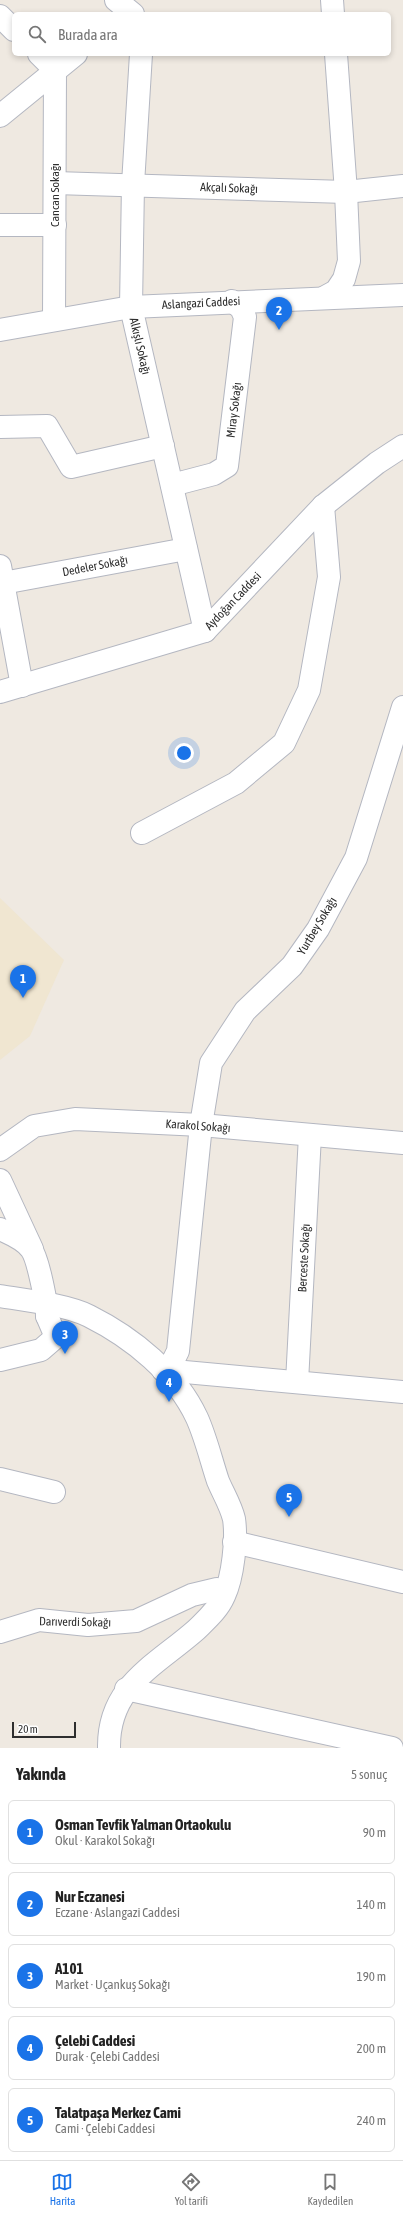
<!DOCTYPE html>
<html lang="tr">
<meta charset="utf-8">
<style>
body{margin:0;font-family:"Asap Condensed",sans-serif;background:#f2f2f2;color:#222}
.scale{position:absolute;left:12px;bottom:10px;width:64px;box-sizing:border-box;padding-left:4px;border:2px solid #2e2e2e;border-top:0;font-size:11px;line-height:14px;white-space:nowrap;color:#2e2e2e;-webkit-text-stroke:3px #fff;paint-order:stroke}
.you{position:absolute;left:184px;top:753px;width:14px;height:14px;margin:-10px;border:3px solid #fff;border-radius:50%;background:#1a73e8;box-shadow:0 0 0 6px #1a73e833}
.badge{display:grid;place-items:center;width:26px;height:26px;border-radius:50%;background:#1a73e8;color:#fff;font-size:13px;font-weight:700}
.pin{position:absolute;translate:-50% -33px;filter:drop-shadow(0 1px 2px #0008)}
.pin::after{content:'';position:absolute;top:21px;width:14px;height:12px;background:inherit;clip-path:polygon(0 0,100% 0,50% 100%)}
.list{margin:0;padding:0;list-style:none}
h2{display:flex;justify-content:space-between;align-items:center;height:52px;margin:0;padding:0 16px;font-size:17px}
h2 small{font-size:13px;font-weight:400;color:#767676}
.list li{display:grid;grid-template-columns:26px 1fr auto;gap:12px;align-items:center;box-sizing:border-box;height:64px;margin:0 8px 8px;padding:0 8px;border:1px solid #e0e0e0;border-radius:6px}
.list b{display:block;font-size:15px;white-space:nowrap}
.list p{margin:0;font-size:13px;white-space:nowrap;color:#767676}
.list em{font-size:13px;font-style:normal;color:#767676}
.icon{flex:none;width:22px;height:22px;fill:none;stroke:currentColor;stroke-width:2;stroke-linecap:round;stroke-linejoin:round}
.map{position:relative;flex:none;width:403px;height:1748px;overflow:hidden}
.search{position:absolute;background:#fff;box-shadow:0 2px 6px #0003;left:12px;right:12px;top:12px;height:44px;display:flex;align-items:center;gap:10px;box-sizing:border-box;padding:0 14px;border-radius:6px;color:#767676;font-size:15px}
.sheet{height:412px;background:#fff}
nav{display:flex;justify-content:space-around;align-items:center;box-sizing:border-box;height:56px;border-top:1px solid #e0e0e0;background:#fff;font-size:11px;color:#767676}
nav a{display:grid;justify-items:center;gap:2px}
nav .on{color:#1a73e8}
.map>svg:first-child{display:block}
.education{fill:#f0e6d1}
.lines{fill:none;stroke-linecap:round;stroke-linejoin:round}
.street-casing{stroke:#b4b7c1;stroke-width:24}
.secondary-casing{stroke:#b4b7c1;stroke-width:24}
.street{stroke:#fff;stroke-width:22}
.secondary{stroke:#fff;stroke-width:22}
.labels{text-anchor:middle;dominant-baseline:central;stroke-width:4;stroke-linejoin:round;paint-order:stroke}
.street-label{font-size:12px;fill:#2e2e2e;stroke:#fff}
</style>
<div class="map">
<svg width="403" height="1748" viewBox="0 0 403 1748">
<rect width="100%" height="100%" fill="#efe9e1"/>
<polygon class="education" points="0,898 64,960 30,1036 0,1060"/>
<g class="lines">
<defs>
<g id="street">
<polyline points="116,0 133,14"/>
<polyline points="332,0 333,14"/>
<polyline points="0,16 14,30"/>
<polyline points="39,54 55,70 54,320"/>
<polyline points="0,116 76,54"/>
<polyline points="55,183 346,192 403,186"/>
<polyline points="0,225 55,225"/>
<polyline points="325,297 336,291 344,279 349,261 346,192 336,54"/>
<polyline points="131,307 133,184 141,54"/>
<polyline points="0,427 47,426 71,467 163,446"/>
<polyline points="172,485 214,474 227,466 245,317 241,308 232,301"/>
<polyline points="0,566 22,686"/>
<polyline points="3,583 186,549"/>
<polyline points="142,833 236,783 284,743 309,690 329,577 323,506"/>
<polyline points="0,1150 34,1126 75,1119 201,1125 403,1143"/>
<polyline points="0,1180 32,1249"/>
<polyline points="0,1360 41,1350 56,1337 47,1316"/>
<polyline points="163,1370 172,1363 178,1351 201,1125 211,1063 245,1011 292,966 318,929 356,858 403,707"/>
<polyline points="163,1370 403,1392"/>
<polyline points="297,1382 310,1135"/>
<polyline points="0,1479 54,1492"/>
<polyline points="234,1542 403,1582"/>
<polyline points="0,1632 39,1620 88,1625 136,1621 192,1595 217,1589"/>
<polyline points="126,1689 392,1748"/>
</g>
<g id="secondary">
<polyline points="131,307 205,631"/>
<polyline points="0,330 131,307 403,295"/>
<polyline points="0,692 205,631 323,506 377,463 403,446"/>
<path d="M0,1229C11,1234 24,1239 31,1249C38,1258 47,1304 47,1316"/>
<path d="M0,1296C25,1300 67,1305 89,1316C133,1338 176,1373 197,1418C206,1438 211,1460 218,1481C223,1493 231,1506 234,1519C237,1539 233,1577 224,1596C218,1610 206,1620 196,1630C155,1666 108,1686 109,1748"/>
</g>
</defs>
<use href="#street" class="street-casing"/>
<use href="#secondary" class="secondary-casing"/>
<use href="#street" class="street"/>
<use href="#secondary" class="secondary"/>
</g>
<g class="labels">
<g class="street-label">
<text transform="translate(229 188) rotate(2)">Akçalı Sokağı</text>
<text transform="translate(55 195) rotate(-90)">Cancan Sokağı</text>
<text transform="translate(201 303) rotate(-3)">Aslangazi Caddesi</text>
<text transform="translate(140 346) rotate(77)">Alkışlı Sokağı</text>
<text transform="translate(234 410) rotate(-83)">Miray Sokağı</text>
<text transform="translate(95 566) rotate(-11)">Dedeler Sokağı</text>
<text transform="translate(233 601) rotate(-46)">Aydoğan Caddesi</text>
<text transform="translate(317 926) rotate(-59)">Yurtbey Sokağı</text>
<text transform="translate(198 1126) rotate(4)">Karakol Sokağı</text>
<text transform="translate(304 1258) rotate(-87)">Berceste Sokağı</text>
<text transform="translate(75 1622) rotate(1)">Darıverdi Sokağı</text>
</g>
</g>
</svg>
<div class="scale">20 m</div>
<div class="you"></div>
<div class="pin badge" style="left:23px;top:998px">1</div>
<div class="pin badge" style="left:279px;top:330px">2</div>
<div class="pin badge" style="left:65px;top:1354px">3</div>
<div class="pin badge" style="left:169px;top:1402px">4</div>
<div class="pin badge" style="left:289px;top:1517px">5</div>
<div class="search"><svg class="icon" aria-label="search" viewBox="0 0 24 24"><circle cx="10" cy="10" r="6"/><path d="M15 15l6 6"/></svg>Burada ara</div>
</div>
<section class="sheet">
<h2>Yakında<small>5 sonuç</small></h2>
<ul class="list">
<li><span class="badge">1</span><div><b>Osman Tevfik Yalman Ortaokulu</b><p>Okul · Karakol Sokağı</p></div><em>90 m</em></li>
<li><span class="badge">2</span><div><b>Nur Eczanesi</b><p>Eczane · Aslangazi Caddesi</p></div><em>140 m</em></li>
<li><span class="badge">3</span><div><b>A101</b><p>Market · Uçankuş Sokağı</p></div><em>190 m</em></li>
<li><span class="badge">4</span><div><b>Çelebi Caddesi</b><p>Durak · Çelebi Caddesi</p></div><em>200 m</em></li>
<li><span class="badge">5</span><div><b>Talatpaşa Merkez Cami</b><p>Cami · Çelebi Caddesi</p></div><em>240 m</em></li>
</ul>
</section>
<nav>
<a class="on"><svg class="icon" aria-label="map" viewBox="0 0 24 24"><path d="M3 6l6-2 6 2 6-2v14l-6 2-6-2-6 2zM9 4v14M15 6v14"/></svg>Harita</a>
<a><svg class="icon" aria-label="directions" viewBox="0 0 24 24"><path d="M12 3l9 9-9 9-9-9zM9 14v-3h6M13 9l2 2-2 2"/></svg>Yol tarifi</a>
<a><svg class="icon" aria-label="saved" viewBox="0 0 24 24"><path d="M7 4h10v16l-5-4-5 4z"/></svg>Kaydedilen</a>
</nav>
